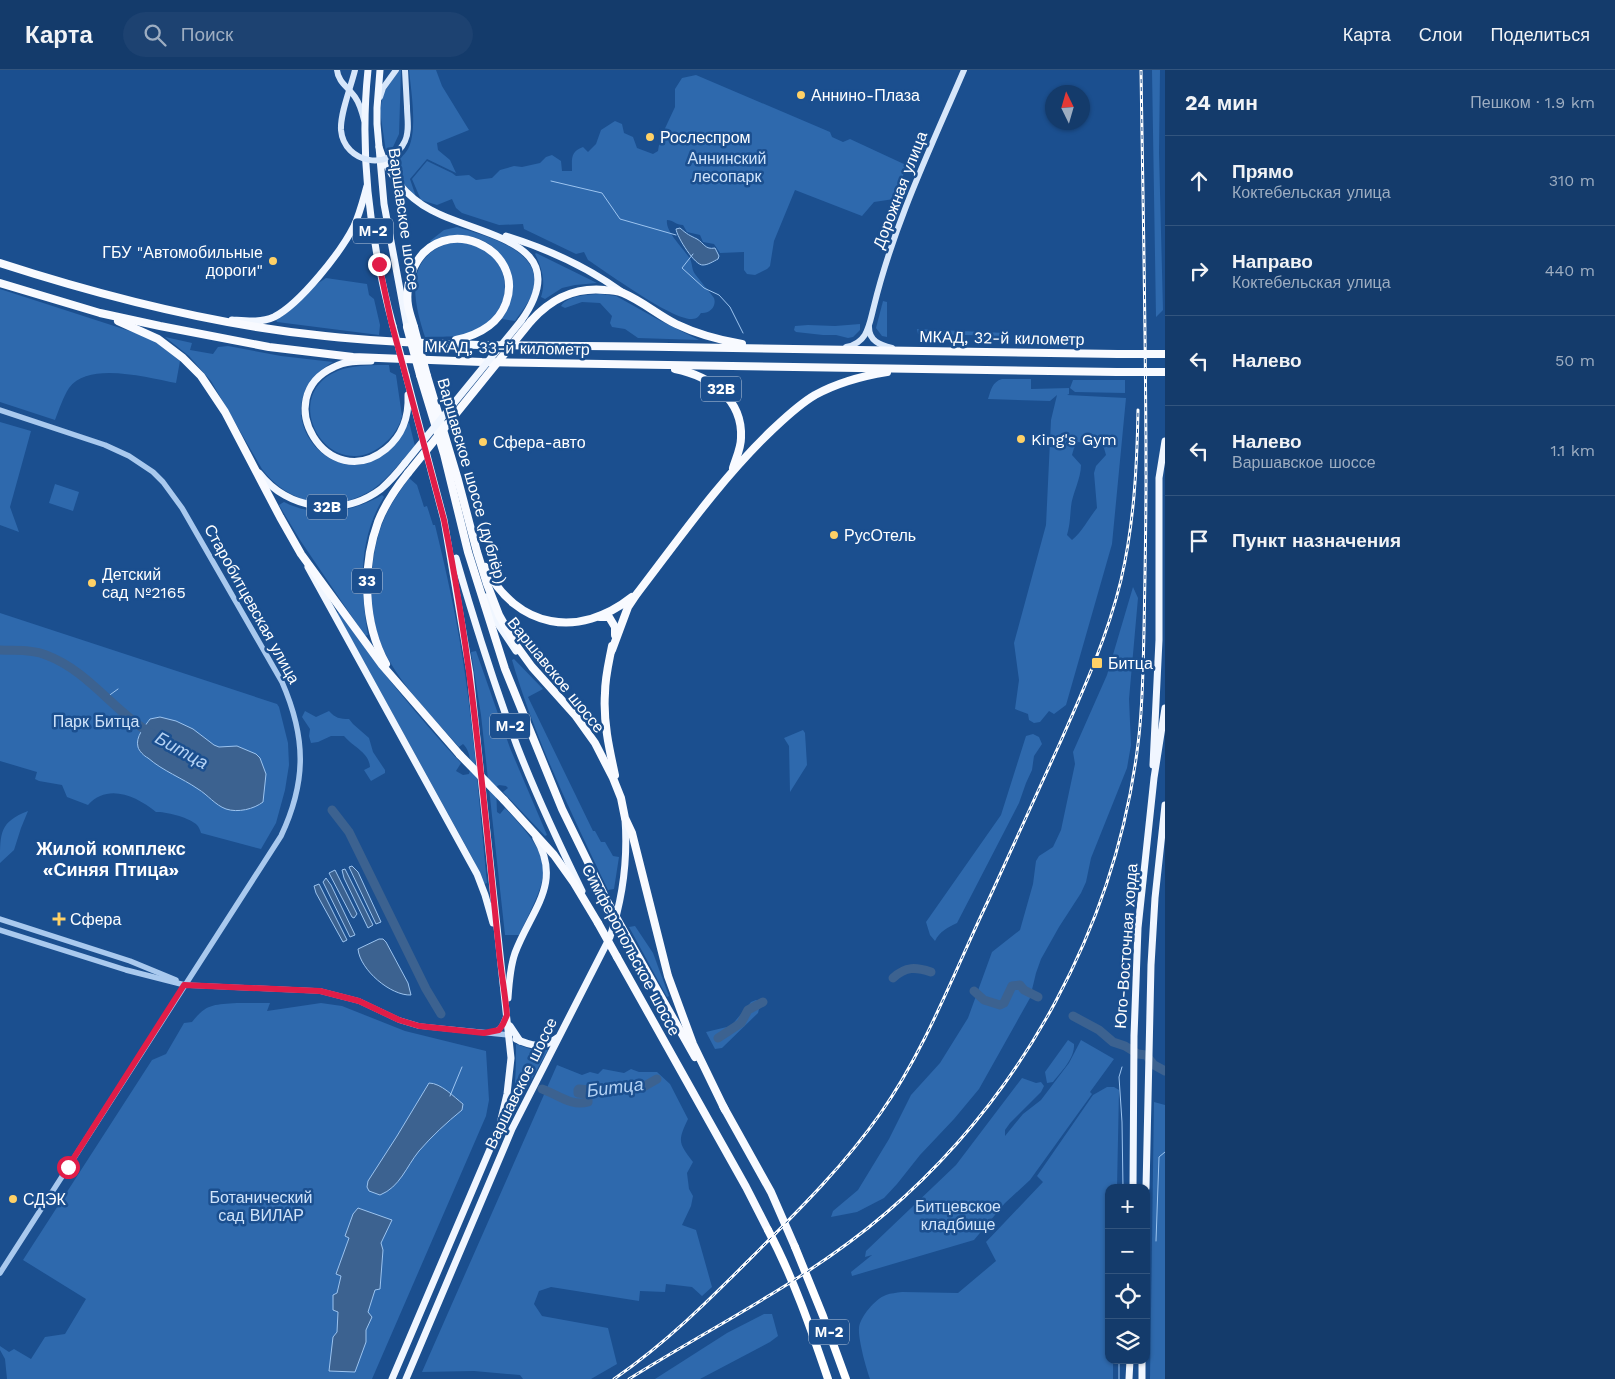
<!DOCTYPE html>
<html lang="ru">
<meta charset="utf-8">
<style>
body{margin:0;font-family:"Work Sans",sans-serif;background:#1d4271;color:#f1f3f6}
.controls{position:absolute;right:15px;bottom:15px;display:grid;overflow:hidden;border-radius:10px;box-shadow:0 1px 4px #0004}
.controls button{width:45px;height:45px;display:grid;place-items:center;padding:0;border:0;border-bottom:1px solid #33557e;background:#143b6b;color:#f1f3f6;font:25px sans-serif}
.compass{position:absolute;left:1045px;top:15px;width:45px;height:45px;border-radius:50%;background:#143b6b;box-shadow:0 1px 4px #0004;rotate:355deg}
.stop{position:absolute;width:15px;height:15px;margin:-11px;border:4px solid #e11d48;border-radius:50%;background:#fff}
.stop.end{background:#e11d48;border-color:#fff;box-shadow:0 1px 5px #0008}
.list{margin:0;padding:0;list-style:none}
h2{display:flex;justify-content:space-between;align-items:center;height:65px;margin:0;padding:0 20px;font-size:21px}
h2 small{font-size:16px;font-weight:400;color:#9dadc1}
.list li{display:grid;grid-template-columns:32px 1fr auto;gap:15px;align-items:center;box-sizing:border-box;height:90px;padding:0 20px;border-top:1px solid #33557e}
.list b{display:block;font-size:19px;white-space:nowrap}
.list p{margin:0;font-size:16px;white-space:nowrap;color:#9dadc1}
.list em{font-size:16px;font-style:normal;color:#9dadc1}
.icon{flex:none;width:28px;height:28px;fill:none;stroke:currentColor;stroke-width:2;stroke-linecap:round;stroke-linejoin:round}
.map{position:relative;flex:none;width:1165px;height:1309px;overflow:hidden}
header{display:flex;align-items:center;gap:30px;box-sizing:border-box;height:70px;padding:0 25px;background:#143b6b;border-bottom:1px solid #33557e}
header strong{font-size:24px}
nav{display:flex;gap:28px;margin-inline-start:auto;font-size:18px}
.search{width:350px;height:45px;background:#1d4271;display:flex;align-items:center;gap:12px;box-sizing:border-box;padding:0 18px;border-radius:28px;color:#9dadc1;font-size:19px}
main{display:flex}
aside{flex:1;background:#143b6b}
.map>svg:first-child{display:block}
.green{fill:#2e69ad;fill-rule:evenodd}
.water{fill:#3c6290;stroke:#9cc4f0}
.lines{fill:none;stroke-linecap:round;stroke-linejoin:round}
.stream{stroke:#9cc4f0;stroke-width:1}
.river{stroke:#3c6290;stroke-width:9}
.tertiary{stroke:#a9c9ee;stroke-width:5.5}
.secondary{stroke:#d6e6fa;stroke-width:6}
.primary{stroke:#f0f6ff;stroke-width:7}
.trunk{stroke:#f8faff;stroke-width:8}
.motorway{stroke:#fff;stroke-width:8}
.rail-casing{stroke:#fff;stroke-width:3}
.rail{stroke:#1b4f8f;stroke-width:1;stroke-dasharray:4;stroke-linecap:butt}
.secondary-bridge{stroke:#d6e6fa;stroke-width:6}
.primary-bridge{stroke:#f0f6ff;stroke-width:7}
.trunk-bridge{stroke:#f8faff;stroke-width:8}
.route{stroke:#e11d48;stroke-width:6}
.poi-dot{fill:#ffd166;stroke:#1b4f8f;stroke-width:2}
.labels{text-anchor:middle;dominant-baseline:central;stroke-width:5;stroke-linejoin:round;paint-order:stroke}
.shield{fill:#1b4f8f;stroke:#bbcadd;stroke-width:1}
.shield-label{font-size:15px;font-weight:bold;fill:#fff}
.poi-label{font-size:16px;fill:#fff;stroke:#1b4f8f;text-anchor:start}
.park-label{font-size:16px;fill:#cfe3fa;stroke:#1b4f8f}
.street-label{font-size:16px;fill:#fff;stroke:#1b4f8f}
.water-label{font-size:18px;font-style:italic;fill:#b5d3f5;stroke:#1b4f8f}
.neighbourhood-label{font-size:18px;font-weight:bold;fill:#fff;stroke:#1b4f8f}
</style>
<header>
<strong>Карта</strong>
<div class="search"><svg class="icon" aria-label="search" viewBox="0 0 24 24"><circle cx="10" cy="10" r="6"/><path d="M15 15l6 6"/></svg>Поиск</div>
<nav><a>Карта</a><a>Слои</a><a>Поделиться</a></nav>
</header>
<main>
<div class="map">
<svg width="1165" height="1309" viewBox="0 0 1165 1309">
<rect width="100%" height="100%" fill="#1b4f8f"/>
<g class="green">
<polygon points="399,0 401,0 399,64 393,77 386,82 380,41 383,24"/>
<path d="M409,0H436L442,16L469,60L437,73L438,80L450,90L456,103L427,89L410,109L416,127L399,109L391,95C397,91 404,86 408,79C418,62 411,20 409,0Z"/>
<polygon points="1152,0 1160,0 1159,83 1163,240 1156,247"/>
<path d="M696,5L830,62L832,67L843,72L850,69L906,95L898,124L894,129L874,132L862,146L795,120L774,171L770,196L767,199L755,205L747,204L744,200V182L720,183L714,174L703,172L700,165L687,162L683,155C676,155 673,150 667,150C665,161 682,177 688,186C693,191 691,199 695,204C698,208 712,225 714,228C717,237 709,244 701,243C699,246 697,249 692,249C672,250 608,203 588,190L584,182L576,184L524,159L523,154L499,155L462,143L456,138L452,129L437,135L421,130L412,109L427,91L452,103L456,106L469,105L476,110L492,108L500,100L514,96L522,97L540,93L546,87L552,85L561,91L562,101H572C572,89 570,82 583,77L588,82L596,74L601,60L615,51L622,54L624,63L633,67L637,78L653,84L658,81L660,69L675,37V19L682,8Z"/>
<path d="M457,157C486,166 548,181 532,224C528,234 521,242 515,251L502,249C534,197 483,147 431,172L430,171L444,160Z"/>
<path d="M454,172C465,172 477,175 487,182C508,197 511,227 493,247C487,254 478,261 468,264C455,268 439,266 425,267C412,228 404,184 454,172Z"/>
<path d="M536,183L597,213L575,215L562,218L545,229L541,227C546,212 542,198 535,184Z"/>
<path d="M326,208L367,214L369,225L374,229L380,255L379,265L277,252L276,250C296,239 307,219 326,208Z"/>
<path d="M0,219L142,265L157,273L180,291L176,313C147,308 89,291 69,318C63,327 59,340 55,350L0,332Z"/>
<path d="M600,224L616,226L659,250L699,270L638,268L625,259L612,257L610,253L612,246L600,233L582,232L565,238L561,236C568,225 588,225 600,224Z"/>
<polygon points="883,231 887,232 887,267 882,266 876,258"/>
<polygon points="860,254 860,260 853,267 848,268 836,265 823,265 796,262 794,260 795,256 808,255 835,256"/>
<polygon points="917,259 1005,263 1009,266 918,264"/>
<path d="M165,267L192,273L190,280L213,284L218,277L228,276L281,286L333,292C246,343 358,457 409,352L415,376C401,391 389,408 372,420C334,444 288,434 262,399L211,311L189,286Z"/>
<path d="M389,295L390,302L396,305L402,346C399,360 388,372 377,379C324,412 276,320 343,299C358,295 374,295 389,295Z"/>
<path d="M1002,309H1031V319L1069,318V324L1067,325L1126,328L1112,474L1066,635L1054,644L1049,641L1040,652L1034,653L1029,650L1028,644L1015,639L1019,610L1014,573L1046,455L1051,350L1057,325L1050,331L988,329C991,320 992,312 1002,309ZM1078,372L1099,374L1104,378L1106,385L1096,396L1094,403L1097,438C1088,449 1083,461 1072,470L1067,465C1070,455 1070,447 1071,437C1072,424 1081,409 1081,395L1072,385L1074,378Z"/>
<polygon points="1073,310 1125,310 1125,323 1075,322 1070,318"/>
<polygon points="0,352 31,361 10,437 19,462 0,455"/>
<path d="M409,408L417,415L424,437L427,436L433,455H435C447,504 458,554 465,604C475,673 480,743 487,813L484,814L473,789L337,543L339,542C376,595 417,646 461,693L456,701L463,705L469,704C472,695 470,680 463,674L459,677C433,647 402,617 384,581C366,544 368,484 385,447C391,433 401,420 409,408Z"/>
<polygon points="55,414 79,422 73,441 49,433"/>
<path d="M382,425L384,427C358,468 360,519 368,565L365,566L300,470L279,435L284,432C315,448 352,443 382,425Z"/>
<polygon points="1133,517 1138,528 1129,629 1131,675 1127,698 1091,788 1086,812 1081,823 1059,857 1041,889 1036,903 1030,928 979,1019 954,1049 920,1085 897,1114 884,1128 857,1142 831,1147 833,1141 858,1120 889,1069 911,1025 940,993 968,948 992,882 1020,860 1033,814 1036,791 1039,786 1053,777 1061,760 1075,694 1073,682 1107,605"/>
<path d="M0,543L277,634L279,637L288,673L289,695L285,720L276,753L261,779L201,763C200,760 199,757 197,755C191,748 165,741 156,742C136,726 108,713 88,735L67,727L62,715L39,711L35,709L37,702L0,691Z"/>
<path d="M476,581L510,678L547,765L545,766L503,722L508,718L506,716L499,715L496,717L497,742L500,744L505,738C557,793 550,801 519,865H505L481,645L471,582Z"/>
<path d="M514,589L543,619L528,627L593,761H595L601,772H605L613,786L619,787L614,819L608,820C572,745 535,669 512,590Z"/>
<path d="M305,641L316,647L329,641C335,648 340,649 349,649L353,654L369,668L373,682L385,700V703L371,711L364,700L370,697C369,682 353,677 344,666H331L318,672L311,673L309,666L310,659L302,647Z"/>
<polygon points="803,660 805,663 807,695 790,722 789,676 784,668"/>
<path d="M1033,664L1039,667L1042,674L1034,686L1032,700L1026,713L1019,733L957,853C947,858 940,861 935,871L930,865L926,852L1001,745L1026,666Z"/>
<path d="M28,741L21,758L14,780L0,793C0,762 0,752 28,741Z"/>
<polygon points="635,856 653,883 669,926 667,927 629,857"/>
<polygon points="756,930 765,934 759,939 758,943 722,978 715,979 706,962 731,956 751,932"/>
<path d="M237,933H270L267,941L321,933L342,936L405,961L486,981L489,1030L486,1046L372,1309H7L5,1289L0,1280V1276L9,1282L14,1279L31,1289L45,1267L65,1264L86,1229L23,1190L152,990L166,984L184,953L192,952C207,933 214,935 237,933Z"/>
<path d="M1068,970L1074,974C1075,988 1061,1002 1053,1012L1047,1013L1045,1002Z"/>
<polygon points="1081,970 1114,989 1090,1022 1092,1024 1030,1110 1005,1133 974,1170 852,1206 851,1202 872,1185 865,1187 866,1181 956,1095 1022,1008 1036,1013 1041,1012 1044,1016 1041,1022 1010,1053 1005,1060 1005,1066 1023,1044 1041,1030 1069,993"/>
<path d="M516,974L533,980H548L506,1055C516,1028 516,1002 516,974Z"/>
<path d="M557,995L582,1005L590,1002L598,1004L603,999L624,1003L631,999L639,1002H657L670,1014L688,1049C677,1072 679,1073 693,1092L687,1103L689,1119L693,1126L691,1136L682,1155L696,1160L712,1217L702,1226L692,1217L666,1214L665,1222L640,1221L639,1231L551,1217L539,1221L534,1234L542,1246L608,1258L617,1294L591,1309H523L520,1305L474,1301L422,1302Z"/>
<path d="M1107,1017H1114L1119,1020L1117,1118H1109V1290H1113V1309H870C866,1298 858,1269 859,1258C860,1247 875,1229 886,1225C891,1223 896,1223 902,1222L958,1223L996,1191L986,1172L1043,1112L1037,1106L1093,1025Z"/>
<polygon points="1154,1032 1165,1035 1165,1309 1150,1309"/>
<polygon points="764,1244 772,1244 778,1266 770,1272 700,1309 655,1309 727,1263"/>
</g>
<g class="water">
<path d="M680,158C688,165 689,165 697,169C704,173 705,180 715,178L719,186L718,189C714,191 708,195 703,195C695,196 677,167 676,159Z"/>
<path d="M160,647L176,651L193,659L214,675L219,677L237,676L256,684L260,688L266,704L263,732C254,739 238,743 226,739C215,735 208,725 198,719C182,708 163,701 148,688C144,686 139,681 138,677C135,667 145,656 150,649Z"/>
<polygon points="352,796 358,802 381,852 376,854 349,797"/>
<polygon points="345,799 373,855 368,858 344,808 342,800"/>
<polygon points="335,800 357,844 354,848 352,847 329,803"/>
<polygon points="326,808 331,815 355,865 350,867 323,812"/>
<polygon points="319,814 347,870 343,872 316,823 314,816"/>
<path d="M379,869H383L386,872L408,913L411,925C391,926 360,900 358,879Z"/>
<path d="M429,1013C441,1013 454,1027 463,1034L462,1040C446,1053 432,1066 419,1081C406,1097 400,1117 380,1125L369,1121L367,1117L368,1111L397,1066Z"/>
<polygon points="358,1138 392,1150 381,1173 383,1180 380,1219 375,1220 368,1242 372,1247 366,1260 366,1272 355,1302 329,1301 333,1267 337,1262 338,1242 333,1240 333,1225 337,1223 341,1206 336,1204 349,1168 345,1166 353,1144"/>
</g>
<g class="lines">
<g class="stream">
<polyline points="551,111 602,123 620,149 676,165"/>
<polyline points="693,184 682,198 704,218 719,225 730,237 743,263"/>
<polyline points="107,627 118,619"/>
<polyline points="1122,997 1119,1007 1122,1052 1123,1118"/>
<polyline points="450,1026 462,997"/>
<polyline points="1156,1171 1159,1087 1165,1082"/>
<polyline points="1119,1309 1119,1290"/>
</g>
<g class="river">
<path d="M0,580C15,581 32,579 46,585C89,601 114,642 152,664"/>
<polyline points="332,740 349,762 426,919 441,944"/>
<path d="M893,908C906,896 916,897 931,902"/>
<polyline points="974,921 984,930 1000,935 1004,933 1012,916 1020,915 1024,920 1038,927"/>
<polyline points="1073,946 1099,960 1113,972 1125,976 1138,984 1146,985 1154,995 1165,1001"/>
<polyline points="718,968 741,953 748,940 763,932"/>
<path d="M542,1019C557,1024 571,1037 588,1032V1027L585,1024L578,1023V1020L579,1019L600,1021L643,1017L657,1009"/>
</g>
<g class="tertiary">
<path d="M0,340L105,375L129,386L153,402L163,412L182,438L282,612C306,667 307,711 281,766L0,1203"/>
<polyline points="0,849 130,891 176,910"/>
<polyline points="0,860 126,900 185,915 320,921 359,931 399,950 419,956 509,965"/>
<path d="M492,962C501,961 503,954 506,946"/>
</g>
<g class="secondary">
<path d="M337,0C338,12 348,17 355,27C360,34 362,42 364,50"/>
<polyline points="405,0 407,37"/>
<polyline points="380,27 383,18 396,0"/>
<path d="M869,257C869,271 880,275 892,278"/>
<path d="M846,277C868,273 869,255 874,236C894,154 931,77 964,0"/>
</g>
<g class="primary">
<path d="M368,0C359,85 371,174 393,256"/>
<polyline points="380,0 377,38 377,54 384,134 407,257"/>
<path d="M379,77C387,103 406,127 431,140C478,166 578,171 521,251"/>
<path d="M506,166C548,179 587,197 622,222"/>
<path d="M232,250C246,251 261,253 274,247C300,234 341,182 354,156C360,143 363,130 367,116"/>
<path d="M371,291C359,291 345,291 334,297C268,327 328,426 386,379C403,365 409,347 408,325"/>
<path d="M259,403C288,440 342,448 381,419C390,411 398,402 405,393"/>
<path d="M456,488C474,551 494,614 517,676C536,725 559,774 582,821"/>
<polyline points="308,497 477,804 485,825 493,853"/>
<polyline points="486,527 496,551 516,581"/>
<polyline points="1153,695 1159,570 1159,408 1165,371"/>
<path d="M508,928C509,913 510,897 515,883C531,840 563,814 536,768"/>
<polyline points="510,956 520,971"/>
<path d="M516,969C531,976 543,979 557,968"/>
<polyline points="1133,1118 1134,966 1138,858 1154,708 1165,638"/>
<polyline points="1146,1118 1151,895 1155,828 1165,735"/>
<polyline points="392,1309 499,1058 507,1024 511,988 470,603 444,450 406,305"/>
<path d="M406,1309L512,1059L610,867C623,828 628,790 625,749"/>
<polyline points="1129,1309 1130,1290"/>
<polyline points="1142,1309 1142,1290"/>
</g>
<g class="trunk">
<path d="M0,193C105,227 215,255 325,266C440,278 556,275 670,277C819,279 968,281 1118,284"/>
<polyline points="0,213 100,243 160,256 269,277 353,287 482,292 1117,302"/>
<polyline points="118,251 158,269 183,288 201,306 225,342 280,447 301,484 382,595 460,685"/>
<path d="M531,251C551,229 574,217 605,220C610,220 618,221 623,223C642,231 658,245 676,254C697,264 719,270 742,274"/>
<path d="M414,257C412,250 409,242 408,235C406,223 409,208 414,197C441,141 526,177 506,233C498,255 478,265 456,270"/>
<path d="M675,299C710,306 743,329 741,368C741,378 736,388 733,398"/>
<polyline points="420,305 444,384 468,482 505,599 562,739 607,831"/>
<polyline points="427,306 458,410 477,482 487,514 499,545 516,575 532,597 575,645 595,673 613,708 621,728 625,748 632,763 668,906 693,974 725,1040"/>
<path d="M485,497C517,559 579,569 632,527"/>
<polyline points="600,547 609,547 615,557 615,565"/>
<path d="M612,576C609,592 605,607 605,623C603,651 609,678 615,705"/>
<path d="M612,580L628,537L636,525C679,469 720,410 771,361C785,348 798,335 815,325C837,313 862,306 887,302"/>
<path d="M386,594C363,553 362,496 378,452C385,434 396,418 408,403"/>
<polyline points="504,730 554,785 574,813 598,853"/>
<polyline points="626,865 695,987"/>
<polyline points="617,887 746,1117 768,1160"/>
<polyline points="723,1036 771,1122 795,1177"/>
</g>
<g class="motorway">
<path d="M768,1160C793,1207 811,1259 828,1309"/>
<polyline points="795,1177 823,1246 846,1309"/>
</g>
<defs>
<g id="rail">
<path d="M614,1309C669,1271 712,1227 759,1180C802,1137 845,1094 880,1044C926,979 954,902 988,831C1012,779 1035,727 1059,675C1083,621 1107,568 1121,510C1134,454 1137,397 1138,340"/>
<path d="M629,1309C715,1255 808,1210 886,1143C1024,1025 1116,854 1138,674C1143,636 1143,598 1144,560C1145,508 1146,457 1146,406C1146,271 1143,135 1141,0"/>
</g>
</defs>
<use href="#rail" class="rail-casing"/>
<use href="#rail" class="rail"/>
<path class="secondary-bridge" d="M355,0C351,17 340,43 341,60C344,94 391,102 405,71C410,61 407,48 407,37"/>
<g class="primary-bridge">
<polyline points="393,256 406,305"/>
<polyline points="405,393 521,251"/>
</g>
<g class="trunk-bridge">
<polyline points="407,257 420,305"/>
<polyline points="414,257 427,306"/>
<polyline points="1118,284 1165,284"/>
<polyline points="1117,302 1164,302"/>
<polyline points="408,403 531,251"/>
<polyline points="460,685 504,730"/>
<polyline points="607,831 626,865"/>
<polyline points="598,853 617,887"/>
</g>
</g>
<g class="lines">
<path class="route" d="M68,1097L184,915L320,921L359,931L399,950L419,956L484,963L499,960L503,954L507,945C505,923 501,902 499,881C484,737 473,592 444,450L391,251L379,194"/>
</g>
<g class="poi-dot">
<circle cx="801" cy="25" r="5"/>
<circle cx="650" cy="67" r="5"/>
<circle cx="273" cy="191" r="5"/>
<circle cx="1021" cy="369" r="5"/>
<circle cx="483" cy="372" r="5"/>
<circle cx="834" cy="465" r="5"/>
<circle cx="92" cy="513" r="5"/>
<rect x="1091" y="587" width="12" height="12" rx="2.5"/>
<path d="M56.5 841.5h5v5h5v5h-5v5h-5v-5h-5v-5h5z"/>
<circle cx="13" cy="1129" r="5"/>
</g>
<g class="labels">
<g class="shield">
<rect x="353" y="148.5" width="40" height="25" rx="4"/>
<rect x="701" y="306.5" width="40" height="25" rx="4"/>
<rect x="307" y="424.5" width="40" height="25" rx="4"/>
<rect x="352" y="498.5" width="30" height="25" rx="4"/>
<rect x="490" y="643.5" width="40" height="25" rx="4"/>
<rect x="809" y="1249.5" width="40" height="25" rx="4"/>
</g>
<g class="shield-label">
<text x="373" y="161">М-2</text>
<text x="721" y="319">32B</text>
<text x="327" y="437">32B</text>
<text x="367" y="511">33</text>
<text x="510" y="656">М-2</text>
<text x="829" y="1262">М-2</text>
</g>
<g class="poi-label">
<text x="811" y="25">Аннино-Плаза</text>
<text x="660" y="67">Рослеспром</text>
<text x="263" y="182" text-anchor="end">ГБУ "Автомобильные<tspan x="263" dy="18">дороги"</tspan></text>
<text x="1031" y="369">King's Gym</text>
<text x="493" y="372">Сфера-авто</text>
<text x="844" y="465">РусОтель</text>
<text x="102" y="504">Детский<tspan x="102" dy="18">сад №2165</tspan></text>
<text x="1108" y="593">Битца</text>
<text x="70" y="849">Сфера</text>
<text x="23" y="1129">СДЭК</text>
</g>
<g class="park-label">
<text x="727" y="88">Аннинский<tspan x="727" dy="18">лесопарк</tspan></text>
<text x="96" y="651">Парк Битца</text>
<text x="261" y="1127">Ботанический<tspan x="261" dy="18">сад ВИЛАР</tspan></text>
<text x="958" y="1136">Битцевское<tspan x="958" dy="18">кладбище</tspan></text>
</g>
<g class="street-label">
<text transform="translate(900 120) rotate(-69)">Дорожная улица</text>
<text transform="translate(404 149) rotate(82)">Варшавское шоссе</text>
<text transform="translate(1002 268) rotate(1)">МКАД, 32-й километр</text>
<text transform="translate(507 278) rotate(1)">МКАД, 33-й километр</text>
<text transform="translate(472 411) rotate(74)">Варшавское шоссе (дублёр)</text>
<text transform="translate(252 534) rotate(61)">Старобитцевская улица</text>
<text transform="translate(556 605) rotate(51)">Варшавское шоссе</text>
<text transform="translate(1126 876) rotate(-86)">Юго-Восточная хорда</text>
<text transform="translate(631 880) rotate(62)">Симферопольское шоссе</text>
<text transform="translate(521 1013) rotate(-64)">Варшавское шоссе</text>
</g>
<g class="water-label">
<text transform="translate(182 680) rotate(29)">Битца</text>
<text transform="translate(615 1017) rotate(-7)">Битца</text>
</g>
<g class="neighbourhood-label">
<text x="111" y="778">Жилой комплекс<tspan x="111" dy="21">«Синяя Птица»</tspan></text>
</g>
</g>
</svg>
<div class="controls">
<button>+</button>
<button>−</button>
<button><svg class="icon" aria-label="locate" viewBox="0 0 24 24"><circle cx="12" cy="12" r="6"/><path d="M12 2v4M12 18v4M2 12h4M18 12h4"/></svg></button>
<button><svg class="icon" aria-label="layers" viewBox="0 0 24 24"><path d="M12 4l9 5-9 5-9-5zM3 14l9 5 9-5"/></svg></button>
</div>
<svg class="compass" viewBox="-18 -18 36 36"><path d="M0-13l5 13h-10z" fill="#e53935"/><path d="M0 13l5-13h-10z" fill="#9dadc1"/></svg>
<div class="stop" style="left:68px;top:1097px"></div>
<div class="stop end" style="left:379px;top:194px"></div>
</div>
<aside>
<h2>24 мин<small>Пешком · 1.9 km</small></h2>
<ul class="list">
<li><svg class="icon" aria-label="ahead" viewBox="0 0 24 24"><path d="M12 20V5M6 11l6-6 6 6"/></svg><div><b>Прямо</b><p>Коктебельская улица</p></div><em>310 m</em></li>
<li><svg class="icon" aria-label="right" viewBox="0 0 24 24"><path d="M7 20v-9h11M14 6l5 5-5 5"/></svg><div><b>Направо</b><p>Коктебельская улица</p></div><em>440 m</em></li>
<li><svg class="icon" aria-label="left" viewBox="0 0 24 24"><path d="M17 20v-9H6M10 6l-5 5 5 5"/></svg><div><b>Налево</b></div><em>50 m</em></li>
<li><svg class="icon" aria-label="left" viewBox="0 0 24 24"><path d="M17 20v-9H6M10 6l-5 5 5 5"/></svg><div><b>Налево</b><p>Варшавское шоссе</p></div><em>1.1 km</em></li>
<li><svg class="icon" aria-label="arrive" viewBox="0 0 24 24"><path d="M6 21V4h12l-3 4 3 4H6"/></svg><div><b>Пункт назначения</b></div></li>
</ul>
</aside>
</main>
